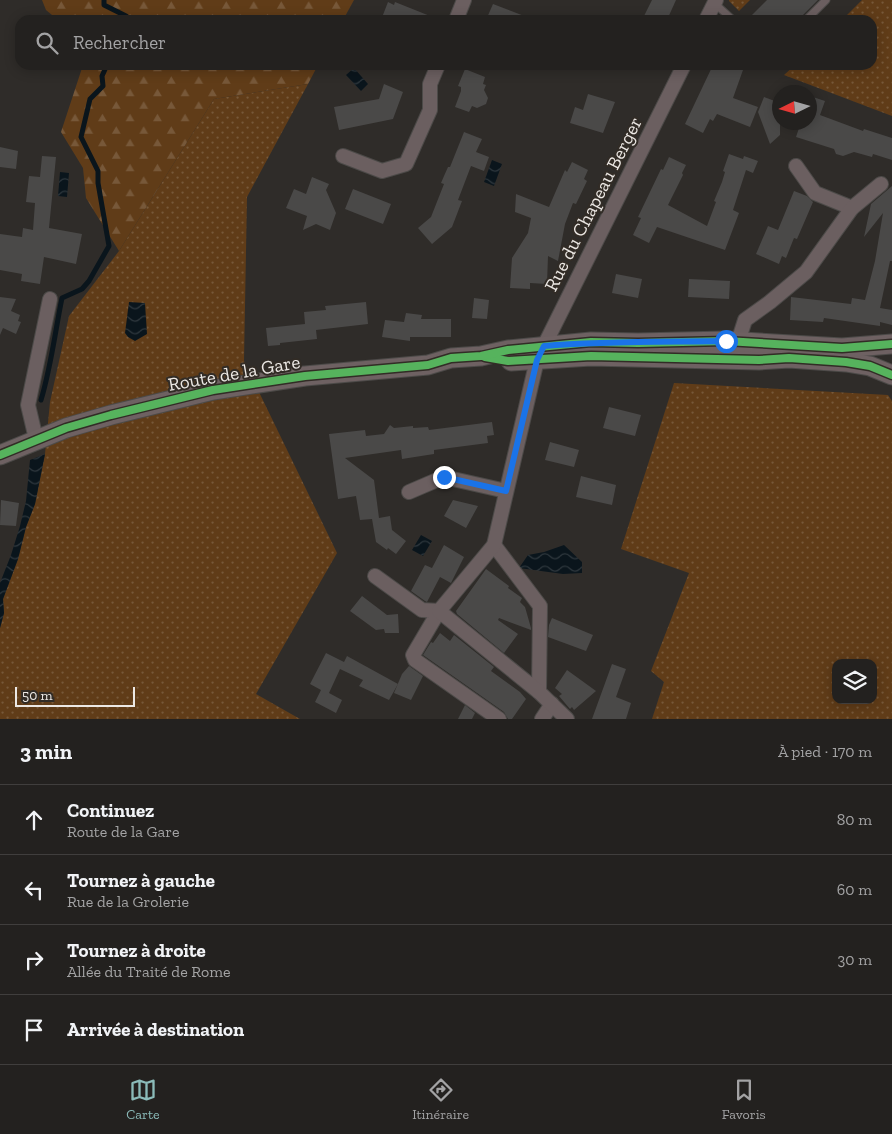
<!DOCTYPE html>
<html lang="fr">
<meta charset="utf-8">
<style>
body{margin:0;font-family:"Zilla Slab",serif;background:#2f2e2c;color:#f1f3f6}
.controls{position:absolute;right:15px;bottom:15px;display:grid;overflow:hidden;border-radius:10px;box-shadow:0 2px 12px #0003}
.controls button{width:45px;height:45px;display:grid;place-items:center;padding:0;border:0;border-bottom:1px solid #403e3d;background:#23211f;color:#f1f3f6;font:25px sans-serif}
.compass{position:absolute;left:772px;top:85px;width:45px;height:45px;border-radius:50%;background:#23211f;box-shadow:0 2px 12px #0003;rotate:265deg}
.scale{position:absolute;left:15px;bottom:12px;width:120px;box-sizing:border-box;padding-left:5px;border:2px solid #ece8e4;border-top:0;font-size:14px;line-height:18px;white-space:nowrap;color:#ece8e4;-webkit-text-stroke:4px #322c26;paint-order:stroke}
.stop{position:absolute;width:15px;height:15px;margin:-11px;border:4px solid #1a73e8;border-radius:50%;background:#fff}
.stop.end{background:#1a73e8;border-color:#fff;box-shadow:0 1px 5px #0008}
.list{margin:0;padding:0;list-style:none}
h2{display:flex;justify-content:space-between;align-items:center;height:65px;margin:0;padding:0 20px;font-size:21px}
h2 small{font-size:16px;font-weight:400;color:#a3a3a4}
.list li{display:grid;grid-template-columns:32px 1fr auto;gap:15px;align-items:center;box-sizing:border-box;height:70px;padding:0 20px;border-top:1px solid #403e3d}
.list b{display:block;font-size:19px;white-space:nowrap}
.list p{margin:0;font-size:16px;white-space:nowrap;color:#a3a3a4}
.list em{font-size:16px;font-style:normal;color:#a3a3a4}
.icon{flex:none;width:28px;height:28px;fill:none;stroke:currentColor;stroke-width:2;stroke-linecap:round;stroke-linejoin:round}
.map{position:relative;flex:none;width:892px;height:719px;overflow:hidden}
.search{position:absolute;background:#23211f;box-shadow:0 2px 12px #0003;left:15px;right:15px;top:15px;height:55px;display:flex;align-items:center;gap:12px;box-sizing:border-box;padding:0 18px;border-radius:15px;color:#a3a3a4;font-size:19px}
.sheet{height:345px;background:#23211f}
nav{display:flex;justify-content:space-around;align-items:center;box-sizing:border-box;height:70px;border-top:1px solid #403e3d;background:#23211f;font-size:14px;color:#a3a3a4}
nav a{display:grid;justify-items:center;gap:2px}
nav .on{color:#8bbbb9}
.map>svg:first-child{display:block}
.grass{fill:url(#grass-dots);fill-rule:evenodd}
.forest{fill:url(#forest-firs)}
.water{fill:url(#water-waves)}
.lines{fill:none;stroke-linecap:round;stroke-linejoin:round}
.stream{stroke:#0a151c;stroke-width:5}
.building{fill:#4a4948}
.lane-casing{stroke:#4c4a48;stroke-width:9}
.street-casing{stroke:#4c4a48;stroke-width:16}
.secondary-casing{stroke:#4c4a48;stroke-width:21}
.lane{stroke:#6b5f60;stroke-width:7}
.street{stroke:#6b5f60;stroke-width:14}
.secondary{stroke:#6e6162;stroke-width:19}
.cycleway-casing{stroke:#322c26;stroke-width:11}
.cycleway{stroke:#56b35d;stroke-width:8}
.route{stroke:#1a73e8;stroke-width:6}
.labels{text-anchor:middle;dominant-baseline:central;stroke-width:4;stroke-linejoin:round;paint-order:stroke}
.street-label{font-size:19px;fill:#ece8e4;stroke:#322c26}
</style>
<div class="map">
<svg width="892" height="719" viewBox="0 0 892 719">
<defs>
<pattern id="grass-dots" width="8" height="8" patternUnits="userSpaceOnUse" patternTransform="scale(1.25)"><rect width="8" height="8" fill="#603c18"/><path d="M2 2h.1M6 6h.1" fill="none" stroke="#775839" stroke-width="1.8" stroke-linecap="round"/></pattern>
<pattern id="forest-firs" width="22" height="20" patternUnits="userSpaceOnUse" patternTransform="scale(1.25)"><rect width="22" height="20" fill="#603c18"/><path d="M5 1l3.5 6h-7zM16 11l3.5 6h-7z" fill="#775839"/></pattern>
<pattern id="water-waves" width="16" height="10" patternUnits="userSpaceOnUse" patternTransform="scale(1.25)"><rect width="16" height="10" fill="#0a151c"/><path d="M0 5q4-4 8 0t8 0" fill="none" stroke="#2e373d"/></pattern>
</defs>
<rect width="100%" height="100%" fill="#2f2c29"/>
<g class="grass">
<polygon points="729,0 750,0 739,11 729,1"/>
<polygon points="862,0 892,0 892,116 784,75 795,65 872,65 872,20 842,20"/>
<polygon points="308,84 247,197 244,361 337,553 256,694 300,719 0,719 0,628 4,613 3,599 18,559 26,527 35,504 45,454 50,402 69,316 119,251 214,99"/>
<path d="M674,383L888,395L892,401V719H652L664,682L651,671L689,573L621,549ZM836,663H873V700H836Z"/>
</g>
<g class="forest">
<polygon points="42,0 354,0 343,20 58,20 46,10"/>
<polygon points="83,65 318,65 308,84 214,99 119,251 86,198 83,168 61,132"/>
</g>
<g class="water">
<polygon points="354,68 368,84 361,91 346,75"/>
<polygon points="492,160 502,164 494,186 484,182"/>
<polygon points="60,172 69,173 67,197 58,196"/>
<polygon points="129,302 145,303 147,334 135,341 128,337 125,333"/>
<polygon points="45,454 35,504 26,527 18,559 3,599 4,613 0,628 0,583 11,555 20,526 26,501 30,460"/>
<polygon points="421,535 432,541 423,556 412,550"/>
<polygon points="564,545 582,562 582,573 563,574 519,568 528,555 544,552"/>
</g>
<g class="lines">
<g class="stream">
<polyline points="104,0 104,5 126,16 124,20"/>
<path d="M41,400C51,367 55,332 62,298L82,289L89,281L109,246L98,183V171L81,137L90,99L103,86L102,76L107,65"/>
</g>
</g>
<g class="building">
<polygon points="652,0 676,0 667,20 642,20"/>
<polygon points="767,0 818,0 798,20 747,20"/>
<polygon points="388,2 394,5 395,2 440,20 381,20"/>
<polygon points="493,4 532,19 532,20 486,20"/>
<polygon points="713,65 731,65 743,70 733,98 758,107 750,127 717,114 713,121 710,119 703,133 685,124"/>
<polygon points="465,69 485,77 483,84 486,85 484,90 488,98 486,104 477,108 472,106 469,112 455,107 461,91 461,87 458,86"/>
<polygon points="384,84 403,92 393,119 339,130 334,107 379,99"/>
<polygon points="588,94 615,102 603,133 570,123 575,107 583,110"/>
<polygon points="810,96 825,101 820,115 863,131 864,129 892,138 892,160 873,154 872,157 854,152 843,156 836,154 834,149 796,137 801,122 810,122"/>
<polygon points="764,97 780,103 780,135 770,144 758,112"/>
<polygon points="464,132 482,139 476,152 489,157 484,171 471,166 458,200 462,201 452,227 432,244 418,228 431,217 444,184 441,183 444,176 448,167 450,167"/>
<polygon points="0,147 18,151 16,169 0,167"/>
<polygon points="729,154 743,159 744,156 758,161 753,173 746,170 733,210 739,213 725,250 657,227 649,243 633,235 641,218 638,217 661,169 663,170 669,157 686,165 682,173 683,175 668,205 707,226 716,202 714,201 722,182 725,172 723,171"/>
<polygon points="42,156 56,157 49,228 82,234 76,264 44,257 40,284 21,281 22,274 0,270 0,234 22,237 23,228 33,230 35,203 26,202 29,176 40,177"/>
<polygon points="572,162 588,170 584,179 587,181 576,204 573,203 565,224 558,261 548,256 547,284 530,283 530,289 510,288 512,258 528,233 531,218 515,212 516,194 549,207 565,170 567,172"/>
<polygon points="312,177 329,184 326,190 336,213 330,230 316,224 303,230 307,216 286,208 294,189 306,194"/>
<polygon points="892,186 892,261 890,261 880,308 892,310 892,325 880,322 880,326 824,318 823,322 790,320 791,297 851,304 852,298 865,300 875,261 883,213 864,237 871,204"/>
<polygon points="353,189 391,204 383,224 345,209"/>
<polygon points="794,191 807,196 813,202 797,239 794,238 786,258 782,256 779,264 756,254 768,226 778,230"/>
<polygon points="616,274 642,279 638,298 612,293"/>
<polygon points="689,279 730,281 729,299 688,297"/>
<polygon points="0,297 16,299 11,311 20,315 18,321 21,322 16,334 3,328 0,335"/>
<polygon points="474,298 489,300 487,319 472,318"/>
<polygon points="366,302 368,324 316,330 317,339 280,343 280,345 268,346 266,328 305,324 304,312 326,310 325,306"/>
<polygon points="406,313 422,315 421,319 451,319 451,337 410,337 410,341 382,337 385,320 404,322"/>
<polygon points="609,407 641,415 635,436 603,428"/>
<polygon points="492,422 494,435 487,436 488,443 434,450 434,454 402,459 401,450 345,458 374,480 379,518 390,516 392,530 406,541 396,554 388,548 387,550 376,542 372,519 360,520 356,496 338,499 329,434 365,430 366,436 384,434 390,425 394,428 413,426 413,428 428,427 429,430"/>
<polygon points="550,442 579,450 574,467 545,460"/>
<polygon points="581,476 616,485 612,505 576,497"/>
<polygon points="1,500 19,503 16,526 0,525"/>
<polygon points="453,500 478,506 466,528 444,516"/>
<polygon points="444,545 464,557 451,583 440,577 427,602 425,601 411,591 425,565 432,568"/>
<polygon points="486,569 509,586 508,588 522,598 520,602 525,607 531,628 531,630 499,618 498,620 518,634 504,653 457,614 456,611"/>
<polygon points="362,596 387,615 398,614 399,633 385,633 384,629 376,630 350,611"/>
<polygon points="552,618 593,635 586,651 548,637 549,625"/>
<polygon points="440,633 450,641 454,635 494,667 491,671 520,692 526,699 512,719 508,719 504,712 423,655 431,642 433,643"/>
<polygon points="326,653 344,662 347,656 398,684 389,700 359,686 363,680 340,669 329,693 342,700 336,713 315,702 321,690 310,684"/>
<polygon points="612,664 626,669 616,697 631,703 626,719 592,719"/>
<polygon points="409,666 423,676 411,700 394,693 402,674"/>
<polygon points="567,670 596,691 574,710 572,707 570,709 559,696 562,694 555,688"/>
<polygon points="465,705 475,713 472,719 458,719"/>
</g>
<g class="lines">
<defs>
<g id="lane">
<polyline points="714,3 733,20"/>
<polyline points="806,20 826,0"/>
</g>
<g id="street">
<polyline points="456,20 464,0"/>
<polyline points="706,20 716,0"/>
<polyline points="343,156 382,171 406,164 430,110 430,84 438,65"/>
<polyline points="796,166 815,193 852,208"/>
<polyline points="738,342 745,320 770,302 806,272 852,208 881,184"/>
<polyline points="36,439 28,405 50,299"/>
<polyline points="409,492 444,477 506,491"/>
<polyline points="494,545 540,606 539,692"/>
<polyline points="375,576 422,610 439,611 413,655 415,660 499,719"/>
<polyline points="542,719 552,704"/>
<polyline points="567,719 539,692 439,611 494,545 537,360 684,65"/>
</g>
<g id="secondary">
<polyline points="511,361 591,356 759,360 789,358 846,362 870,366 892,375"/>
<polyline points="0,455 66,428 111,415 213,390 305,376 428,365 451,358 481,356 508,350 591,342 638,343 726,341 842,348 892,344"/>
</g>
</defs>
<use href="#lane" class="lane-casing"/>
<use href="#street" class="street-casing"/>
<use href="#secondary" class="secondary-casing"/>
<use href="#lane" class="lane"/>
<use href="#street" class="street"/>
<use href="#secondary" class="secondary"/>
<defs>
<g id="cycleway">
<polyline points="485,357 508,361 591,356 759,360 789,358 846,362 870,366 892,375"/>
<polyline points="0,455 66,428 111,415 213,390 305,376 428,365 451,358 481,356 508,350 591,342 638,343 726,341 842,348 892,344"/>
</g>
</defs>
<use href="#cycleway" class="cycleway-casing"/>
<use href="#cycleway" class="cycleway"/>
</g>
<g class="lines">
<path class="route" d="M444,477L506,491L537,360L544,346C604,341 665,342 726,341"/>
</g>
<g class="labels">
<g class="street-label">
<text transform="translate(593 204) rotate(-63)">Rue du Chapeau Berger</text>
<text transform="translate(234 373) rotate(-10)">Route de la Gare</text>
</g>
</g>
</svg>
<div class="controls">
<button><svg class="icon" aria-label="layers" viewBox="0 0 24 24"><path d="M12 4l9 5-9 5-9-5zM3 14l9 5 9-5"/></svg></button>
</div>
<svg class="compass" viewBox="-18 -18 36 36"><path d="M0-13l5 13h-10z" fill="#e53935"/><path d="M0 13l5-13h-10z" fill="#a3a3a4"/></svg>
<div class="scale">50 m</div>
<div class="stop" style="left:726px;top:341px"></div>
<div class="stop end" style="left:444px;top:477px"></div>
<div class="search"><svg class="icon" aria-label="search" viewBox="0 0 24 24"><circle cx="10" cy="10" r="6"/><path d="M15 15l6 6"/></svg>Rechercher</div>
</div>
<section class="sheet">
<h2>3 min<small>À pied · 170 m</small></h2>
<ul class="list">
<li><svg class="icon" aria-label="ahead" viewBox="0 0 24 24"><path d="M12 20V5M6 11l6-6 6 6"/></svg><div><b>Continuez</b><p>Route de la Gare</p></div><em>80 m</em></li>
<li><svg class="icon" aria-label="left" viewBox="0 0 24 24"><path d="M17 20v-9H6M10 6l-5 5 5 5"/></svg><div><b>Tournez à gauche</b><p>Rue de la Grolerie</p></div><em>60 m</em></li>
<li><svg class="icon" aria-label="right" viewBox="0 0 24 24"><path d="M7 20v-9h11M14 6l5 5-5 5"/></svg><div><b>Tournez à droite</b><p>Allée du Traité de Rome</p></div><em>30 m</em></li>
<li><svg class="icon" aria-label="arrive" viewBox="0 0 24 24"><path d="M6 21V4h12l-3 4 3 4H6"/></svg><div><b>Arrivée à destination</b></div></li>
</ul>
</section>
<nav>
<a class="on"><svg class="icon" aria-label="map" viewBox="0 0 24 24"><path d="M3 6l6-2 6 2 6-2v14l-6 2-6-2-6 2zM9 4v14M15 6v14"/></svg>Carte</a>
<a><svg class="icon" aria-label="directions" viewBox="0 0 24 24"><path d="M12 3l9 9-9 9-9-9zM9 14v-3h6M13 9l2 2-2 2"/></svg>Itinéraire</a>
<a><svg class="icon" aria-label="saved" viewBox="0 0 24 24"><path d="M7 4h10v16l-5-4-5 4z"/></svg>Favoris</a>
</nav>
